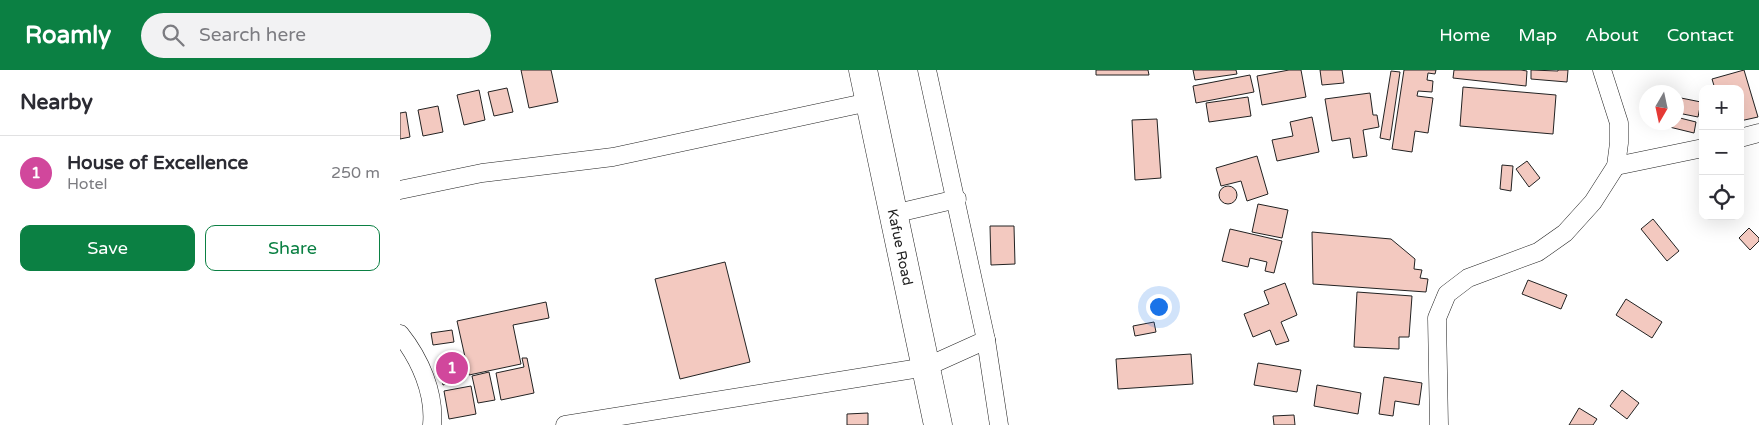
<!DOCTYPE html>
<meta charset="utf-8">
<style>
body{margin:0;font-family:"Varela Round",sans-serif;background:#f2f2f3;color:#2b2b33}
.controls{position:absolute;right:15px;top:15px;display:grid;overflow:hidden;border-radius:10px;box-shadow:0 5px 20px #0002}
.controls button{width:45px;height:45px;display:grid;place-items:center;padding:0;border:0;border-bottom:1px solid #e1e1e2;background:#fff;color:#2b2b33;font:25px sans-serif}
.compass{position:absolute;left:1239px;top:15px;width:45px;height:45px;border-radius:50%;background:#fff;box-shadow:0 5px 20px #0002;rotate:189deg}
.you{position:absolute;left:758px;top:236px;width:18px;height:18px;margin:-12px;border:4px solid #fff;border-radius:50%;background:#1a73e8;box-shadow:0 0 0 8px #1a73e833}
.badge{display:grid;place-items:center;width:32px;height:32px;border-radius:50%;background:#0b8043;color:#fff;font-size:16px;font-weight:700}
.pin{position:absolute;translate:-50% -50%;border:2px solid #fff;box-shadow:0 1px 5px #0006}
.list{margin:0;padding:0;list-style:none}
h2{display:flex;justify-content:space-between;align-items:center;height:65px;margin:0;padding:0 20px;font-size:21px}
h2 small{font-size:16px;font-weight:400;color:#7c7c81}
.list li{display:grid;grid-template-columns:32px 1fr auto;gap:15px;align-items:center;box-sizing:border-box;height:75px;padding:0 20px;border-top:1px solid #e1e1e2}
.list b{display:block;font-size:19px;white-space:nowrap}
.list p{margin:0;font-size:16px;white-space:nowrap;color:#7c7c81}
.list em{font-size:16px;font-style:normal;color:#7c7c81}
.actions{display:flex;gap:10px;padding:15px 20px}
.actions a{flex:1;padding:11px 0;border:1px solid #0b8043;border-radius:10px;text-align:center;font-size:18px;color:#0b8043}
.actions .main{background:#0b8043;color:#fff}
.icon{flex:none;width:28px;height:28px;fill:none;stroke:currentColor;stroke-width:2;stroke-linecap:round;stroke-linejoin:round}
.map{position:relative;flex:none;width:1359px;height:355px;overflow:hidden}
header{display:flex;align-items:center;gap:30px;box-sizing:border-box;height:70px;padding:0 25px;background:#0b8043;color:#fff}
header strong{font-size:24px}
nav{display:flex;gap:28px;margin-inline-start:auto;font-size:18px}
.search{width:350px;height:45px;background:#f2f2f3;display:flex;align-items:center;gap:12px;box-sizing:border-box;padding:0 18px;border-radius:28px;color:#7c7c81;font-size:19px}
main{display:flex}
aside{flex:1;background:#fff}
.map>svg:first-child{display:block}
.building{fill:#f3c9c0;stroke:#222}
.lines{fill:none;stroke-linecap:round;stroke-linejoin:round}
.minor-casing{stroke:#222;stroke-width:19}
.trunk-casing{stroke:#222;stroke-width:29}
.minor{stroke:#fff;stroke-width:18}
.trunk{stroke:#fff;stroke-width:28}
.labels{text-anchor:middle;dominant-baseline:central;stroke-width:4;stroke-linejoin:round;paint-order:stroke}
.street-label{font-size:14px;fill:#222;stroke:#fff}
</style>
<header>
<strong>Roamly</strong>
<div class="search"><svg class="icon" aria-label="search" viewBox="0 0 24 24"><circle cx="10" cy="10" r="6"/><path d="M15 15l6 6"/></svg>Search here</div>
<nav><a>Home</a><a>Map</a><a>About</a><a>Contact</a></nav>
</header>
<main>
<aside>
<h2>Nearby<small></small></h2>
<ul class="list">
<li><span class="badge" style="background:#d1479c">1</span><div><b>House of Excellence</b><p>Hotel</p></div><em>250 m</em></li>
</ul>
<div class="actions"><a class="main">Save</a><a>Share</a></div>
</aside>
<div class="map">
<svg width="1359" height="355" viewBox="0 0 1359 355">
<rect width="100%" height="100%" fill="#fff"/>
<g class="building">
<polygon points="121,0 151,0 158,32 129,38"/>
<polygon points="696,0 748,0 749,5 696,5"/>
<polygon points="793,0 836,0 837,4 795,10"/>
<polygon points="889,0 901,0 906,27 862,35 857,6"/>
<polygon points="920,0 942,0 944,13 922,15"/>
<polygon points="1004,0 1036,0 1035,4 1028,3 1027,10 1033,11 1032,22 1018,21 1017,26 1033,28 1028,63 1015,61 1012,82 992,79"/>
<polygon points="1054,0 1121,0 1127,1 1126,16 1053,8"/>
<polygon points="1131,0 1158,1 1158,0 1168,0 1167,12 1131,9"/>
<polygon points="1344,0 1358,47 1340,51 1340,19 1315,19 1312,9"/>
<polygon points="991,1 1000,2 990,70 980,68"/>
<polygon points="850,5 854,22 796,33 793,16"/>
<polygon points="1063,17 1156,25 1153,64 1060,56"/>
<polygon points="107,18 113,42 94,46 88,22"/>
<polygon points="79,20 85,50 64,55 57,25"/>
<polygon points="970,23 973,45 977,45 979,57 963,60 967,86 953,88 950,68 932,71 925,29"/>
<polygon points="848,27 851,46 809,52 806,33"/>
<polygon points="1281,28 1301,32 1298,47 1278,43"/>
<polygon points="38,36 43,62 23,66 18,40"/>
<polygon points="6,42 10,67 0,69 0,43"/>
<polygon points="912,47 919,82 877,91 872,70 893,66 890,52"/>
<polygon points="1276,47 1296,52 1294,63 1253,53 1276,52"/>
<polygon points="757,49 761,108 735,110 732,50"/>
<polygon points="857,86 868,124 847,131 841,111 821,116 816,98"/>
<polygon points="1127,91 1140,108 1129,117 1116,99"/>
<polygon points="1102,95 1113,96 1111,121 1100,119"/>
<circle cx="828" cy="125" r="9"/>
<polygon points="858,134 888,140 882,168 852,162"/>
<polygon points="1253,149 1279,181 1267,191 1241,159"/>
<polygon points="590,156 614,156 615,194 591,195"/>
<polygon points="1349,158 1359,168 1359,171 1350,180 1339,168"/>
<polygon points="830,159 882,171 874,203 865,201 867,192 850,188 848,197 822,191"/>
<polygon points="912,162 991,169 1015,189 1014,199 1022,200 1020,208 1028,209 1026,222 913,214"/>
<polygon points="325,192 350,292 280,309 255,209"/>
<polygon points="1128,210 1167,225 1161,239 1122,224"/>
<polygon points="885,213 897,245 881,252 889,271 876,275 870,260 853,267 844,244 869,234 864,221"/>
<polygon points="957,222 1012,226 1009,267 999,267 999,279 954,277"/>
<polygon points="1226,229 1262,252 1252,268 1216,245"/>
<polygon points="146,232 149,248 113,255 121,294 69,305 57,251"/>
<polygon points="754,252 756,262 735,266 733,256"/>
<polygon points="52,260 54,272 33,275 31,263"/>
<polygon points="791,284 793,314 718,319 716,289"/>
<polygon points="56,286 63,309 43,315 36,292"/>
<polygon points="122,288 127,288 134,323 101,330 96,303 124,297"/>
<polygon points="858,293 901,300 897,322 854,315"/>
<polygon points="89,302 95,330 78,333 72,306"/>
<polygon points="984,307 1022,313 1019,335 995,331 993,346 979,344"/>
<polygon points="917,315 961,323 958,344 914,336"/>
<polygon points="71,316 76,344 49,349 44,321"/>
<polygon points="1222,320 1239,333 1227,349 1210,336"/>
<polygon points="1179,338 1197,349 1193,355 1169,355"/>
<polygon points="468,343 468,355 447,355 447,344"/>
<polygon points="894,345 895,355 874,355 873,346"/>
</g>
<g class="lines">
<defs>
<g id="minor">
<polyline points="527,0 586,270"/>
<polyline points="1340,68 1359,63"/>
<polyline points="1216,96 1303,78"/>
<polyline points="0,120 82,103 213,87 469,32"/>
<polyline points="493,144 557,129"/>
<path d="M0,264C20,289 35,323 32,355"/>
<polyline points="165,355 526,297 586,270 599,355"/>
<polyline points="1039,355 1037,248 1047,224 1068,208 1138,182 1165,163 1193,132 1216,96 1219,73 1219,53 1202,0"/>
</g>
<g id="trunk">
<path id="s1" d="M463,0L538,355"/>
</g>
</defs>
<use href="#minor" class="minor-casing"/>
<use href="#trunk" class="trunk-casing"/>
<use href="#minor" class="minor"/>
<use href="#trunk" class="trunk"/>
</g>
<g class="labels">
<g class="street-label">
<text stroke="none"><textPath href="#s1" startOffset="181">Kafue Road</textPath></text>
</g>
</g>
</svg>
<div class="controls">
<button>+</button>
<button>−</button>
<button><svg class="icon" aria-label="locate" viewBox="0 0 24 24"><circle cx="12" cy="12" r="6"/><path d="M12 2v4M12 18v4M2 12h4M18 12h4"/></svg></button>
</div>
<svg class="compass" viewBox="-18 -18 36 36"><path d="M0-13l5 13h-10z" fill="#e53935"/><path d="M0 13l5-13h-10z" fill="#7c7c81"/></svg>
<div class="you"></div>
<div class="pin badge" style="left:52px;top:298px;background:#d1479c">1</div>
</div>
</main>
